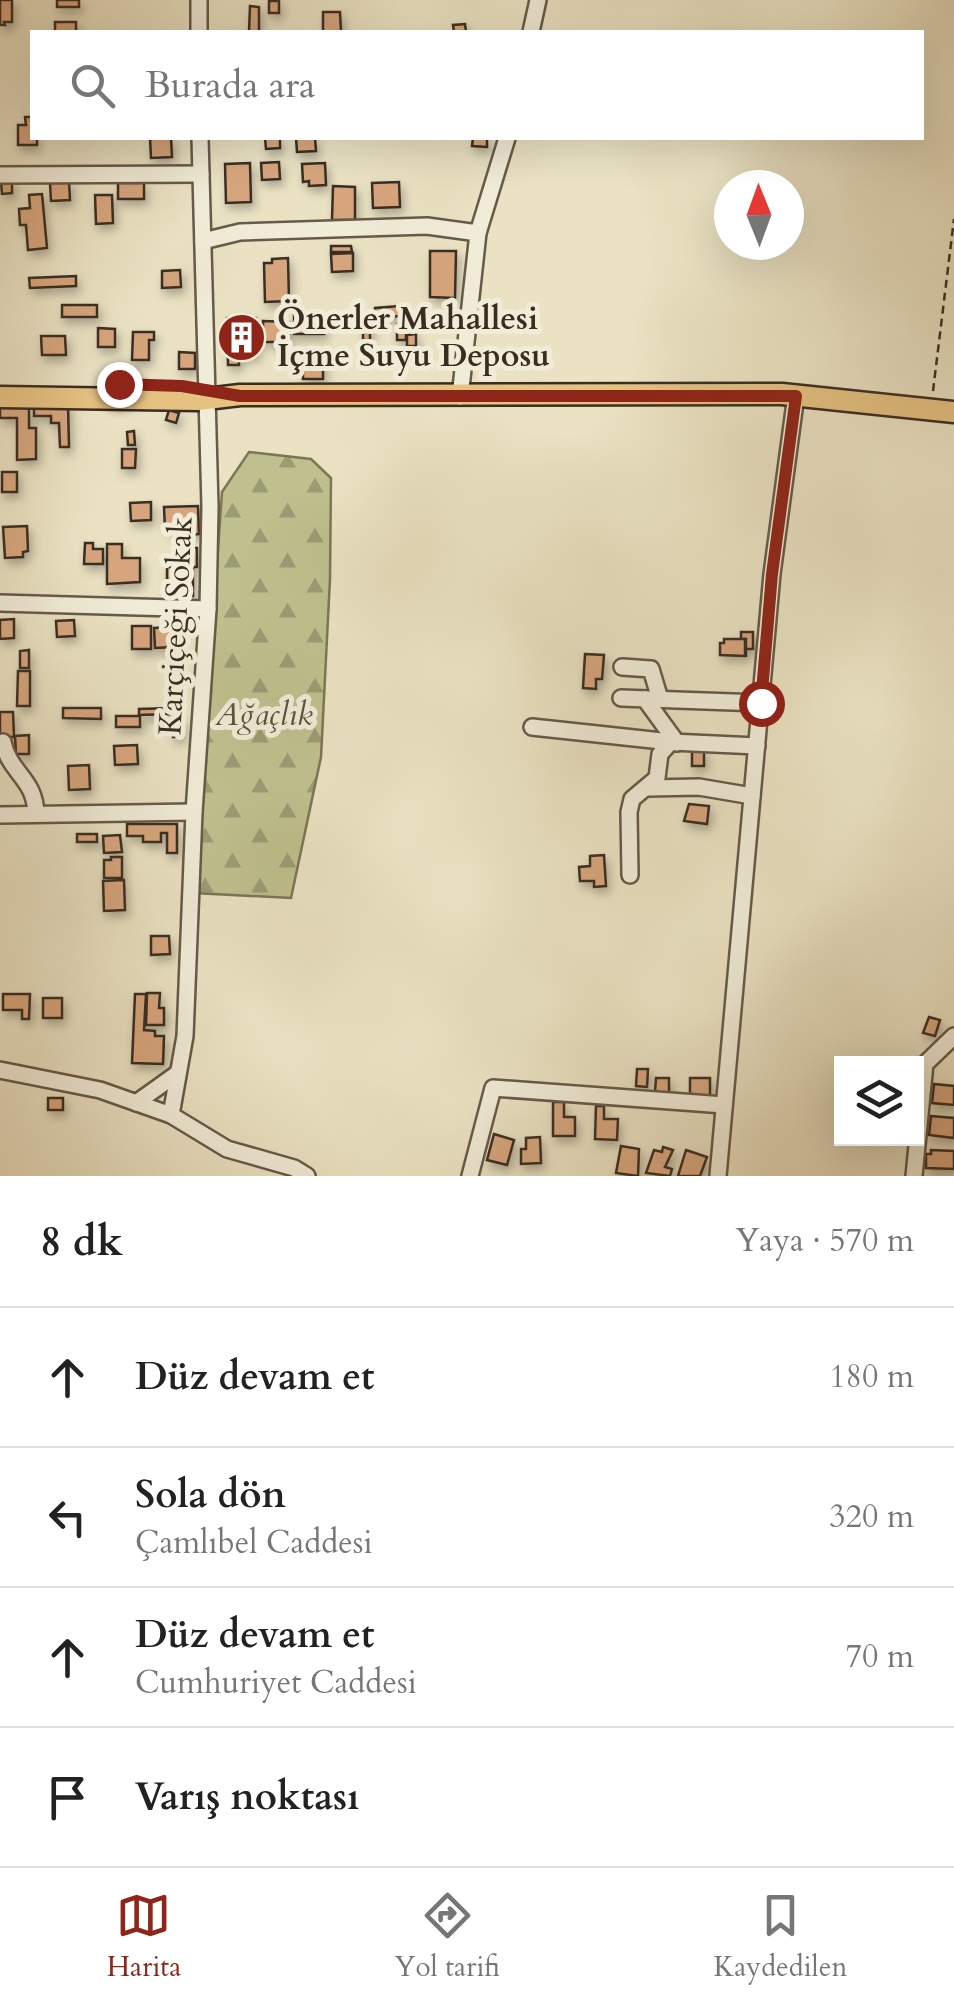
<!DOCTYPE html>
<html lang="tr">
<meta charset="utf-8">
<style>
body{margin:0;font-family:Cardo,serif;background:#f2f2f2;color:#222}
.controls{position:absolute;right:30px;bottom:30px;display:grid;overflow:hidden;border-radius:0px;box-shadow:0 10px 40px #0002}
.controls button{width:90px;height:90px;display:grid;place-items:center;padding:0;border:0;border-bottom:2px solid #e0e0e0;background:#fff;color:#222;font:50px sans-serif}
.compass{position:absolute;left:714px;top:170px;width:90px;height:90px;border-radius:50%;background:#fff;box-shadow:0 10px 40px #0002;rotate:359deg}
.stop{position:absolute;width:30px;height:30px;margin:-22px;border:8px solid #8f2418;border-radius:50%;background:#fff}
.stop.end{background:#8f2418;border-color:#fff;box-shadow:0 2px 10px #0008}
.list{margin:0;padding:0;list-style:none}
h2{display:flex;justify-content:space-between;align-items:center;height:130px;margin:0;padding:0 40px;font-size:42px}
h2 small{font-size:32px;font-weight:400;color:#767676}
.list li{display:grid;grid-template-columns:65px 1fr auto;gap:30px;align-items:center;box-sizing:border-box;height:140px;padding:0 40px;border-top:2px solid #e0e0e0}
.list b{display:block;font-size:38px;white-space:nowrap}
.list p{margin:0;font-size:32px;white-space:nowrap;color:#767676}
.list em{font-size:32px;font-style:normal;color:#767676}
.icon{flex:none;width:55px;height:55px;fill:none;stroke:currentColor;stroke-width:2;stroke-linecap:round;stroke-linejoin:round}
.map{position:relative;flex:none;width:954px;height:1176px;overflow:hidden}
.search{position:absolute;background:#fff;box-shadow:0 10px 40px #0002;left:30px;right:30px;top:30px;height:110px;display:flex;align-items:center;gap:25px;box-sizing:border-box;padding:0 35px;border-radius:0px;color:#767676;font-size:38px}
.sheet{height:690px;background:#fff}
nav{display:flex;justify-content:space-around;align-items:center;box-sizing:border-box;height:140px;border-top:2px solid #e0e0e0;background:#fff;font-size:28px;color:#767676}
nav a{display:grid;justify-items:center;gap:5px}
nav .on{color:#8f2418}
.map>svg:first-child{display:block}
.forest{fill:url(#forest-firs);stroke:#7c7657;stroke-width:2.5}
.building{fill:#d6a57d;stroke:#3a2d20;stroke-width:2.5;filter:url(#shadow)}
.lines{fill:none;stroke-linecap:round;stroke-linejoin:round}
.minor-casing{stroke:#665a49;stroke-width:20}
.major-casing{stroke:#3a2d20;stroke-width:25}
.path{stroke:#3a2d20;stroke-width:2.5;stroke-dasharray:8 5;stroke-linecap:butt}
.minor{stroke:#f1ecd8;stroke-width:15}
.major{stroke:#e5c182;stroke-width:20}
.route{stroke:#8f2418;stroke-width:12}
.labels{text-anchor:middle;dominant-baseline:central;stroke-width:10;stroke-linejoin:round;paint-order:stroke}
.poi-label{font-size:32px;font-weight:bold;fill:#3a2d20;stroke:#f1ecd8;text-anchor:start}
.street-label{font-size:32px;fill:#3a2d20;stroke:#f1ecd8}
.park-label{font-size:32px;font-style:italic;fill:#5b523c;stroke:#f1ecd8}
</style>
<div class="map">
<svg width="954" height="1176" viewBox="0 0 954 1176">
<defs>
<pattern id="forest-firs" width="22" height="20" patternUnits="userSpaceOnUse" patternTransform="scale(2.5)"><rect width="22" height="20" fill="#bfc08e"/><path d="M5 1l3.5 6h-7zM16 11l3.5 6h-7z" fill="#9c9c74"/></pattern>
<filter id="shadow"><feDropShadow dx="3" dy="5.5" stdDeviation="5" flood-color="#0004"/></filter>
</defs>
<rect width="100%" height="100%" fill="#eae2c3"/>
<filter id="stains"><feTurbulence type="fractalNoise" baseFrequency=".002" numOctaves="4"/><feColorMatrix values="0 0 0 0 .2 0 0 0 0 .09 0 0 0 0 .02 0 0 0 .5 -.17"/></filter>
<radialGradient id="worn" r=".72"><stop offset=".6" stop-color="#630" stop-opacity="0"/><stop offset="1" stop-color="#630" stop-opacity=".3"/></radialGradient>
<polygon class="forest" points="249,452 311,459 331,478 330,579 321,757 291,898 194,893 222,492"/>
<g class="building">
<polygon points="0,0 12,0 12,22 4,22 5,25 0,25"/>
<rect x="57" y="0" width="22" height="7"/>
<rect x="269" y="1" width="10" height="12"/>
<polygon points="250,6 259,7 259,32 249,32"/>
<polygon points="323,12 340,12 341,32 323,32"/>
<rect x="55" y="22" width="21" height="10"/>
<polygon points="465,24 466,32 454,32 453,25"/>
<polygon points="25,117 32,117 32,138 37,138 37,145 18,145 18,125 26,125"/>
<polygon points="150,138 171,138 172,157 151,158"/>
<polygon points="265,138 280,138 280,148 266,149"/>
<polygon points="296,138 315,138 316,151 297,152"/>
<polygon points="473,138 487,138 487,147 472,146"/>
<polygon points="279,162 280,179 262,180 261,163"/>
<polygon points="250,163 251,202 226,203 225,164"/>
<polygon points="325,163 326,185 309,186 309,181 303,182 302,164"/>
<polygon points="1,181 12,181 12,193 2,194"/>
<polygon points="69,182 70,200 51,201 50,183"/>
<polygon points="399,182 400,207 373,208 372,183"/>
<rect x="118" y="183" width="26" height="16"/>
<polygon points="333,186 355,187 355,220 332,220"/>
<polygon points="42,194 47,248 28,250 26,225 20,225 19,209 30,208 29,195"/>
<polygon points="95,195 112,195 113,223 96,224"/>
<polygon points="331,246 351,246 352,252 331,252"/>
<polygon points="430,251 456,251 455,298 430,297"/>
<polygon points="353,253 353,271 332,272 331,254"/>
<polygon points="288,258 289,301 265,302 264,263 272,263 272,259"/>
<polygon points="180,270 181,287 162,288 162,271"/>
<polygon points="76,276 76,286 30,288 29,278"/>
<rect x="62" y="305" width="35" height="12"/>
<polygon points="399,306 400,316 375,318 375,308"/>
<polygon points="363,313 370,314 370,340 363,339"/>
<rect x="294" y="314" width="30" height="20"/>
<polygon points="227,318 256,318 257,355 239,356 239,365 228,365"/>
<polygon points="263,321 289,322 289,342 263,342"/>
<polygon points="406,323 406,340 397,340 397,324"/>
<polygon points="98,328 115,329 115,347 98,347"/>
<polygon points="133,332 154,332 154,340 149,340 149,360 132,360"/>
<polygon points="416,334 416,346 407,346 407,335"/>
<polygon points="41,336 65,336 66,355 42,355"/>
<polygon points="179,352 195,353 195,369 179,369"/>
<rect x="303" y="353" width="20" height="26"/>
<polygon points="68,404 69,447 60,447 59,423 51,423 51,416 34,416 34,405"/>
<polygon points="0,406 29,406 29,428 36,428 36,459 17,460 17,418 0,418"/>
<polygon points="169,410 179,413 176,423 166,420"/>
<polygon points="134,431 135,445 128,445 127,432"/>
<polygon points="122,449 136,449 135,468 122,468"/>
<rect x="2" y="472" width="15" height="20"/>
<polygon points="151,502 151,520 131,521 130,503"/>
<polygon points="198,506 199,534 186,535 186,529 165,529 164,507"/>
<polygon points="27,526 28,551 23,552 23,557 5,558 3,527"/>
<polygon points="85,543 93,543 93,549 103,549 103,564 84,564"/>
<polygon points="107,544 122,544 122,558 140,558 140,582 107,584"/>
<rect x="189" y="548" width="8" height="19"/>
<rect x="167" y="567" width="26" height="29"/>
<polygon points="14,619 14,638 0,639 0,620"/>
<polygon points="74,620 75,636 57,637 56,621"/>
<rect x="132" y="626" width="19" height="23"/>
<polygon points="174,627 175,647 155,648 154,628"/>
<polygon points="741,632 753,632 753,649 746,649 746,657 746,639 741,639"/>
<polygon points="724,639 745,639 745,656 720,655 720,643 724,643"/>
<polygon points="29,650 29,668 20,668 20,651"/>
<polygon points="585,654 604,655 602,679 596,679 596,689 583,688"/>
<polygon points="18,671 30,671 30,706 17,706"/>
<polygon points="63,708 101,708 101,719 63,718"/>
<polygon points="170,708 170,714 139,715 139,709"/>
<polygon points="0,712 13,712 14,737 0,737"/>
<rect x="116" y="716" width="24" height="11"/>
<polygon points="182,717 183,737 173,737 173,718"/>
<polygon points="29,735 29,754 16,754 15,736"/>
<polygon points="137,745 138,764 115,765 114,746"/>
<polygon points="704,750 704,766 692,766 692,751"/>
<polygon points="89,765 90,789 69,790 68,766"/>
<polygon points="689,804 709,806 707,824 684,821"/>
<polygon points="127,824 177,824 177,853 167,853 167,833 161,833 161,842 143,842 143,836 127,836"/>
<rect x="77" y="834" width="20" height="8"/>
<polygon points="120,835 122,852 104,853 103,836"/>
<polygon points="604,855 606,886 594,887 594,881 580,881 579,867 590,866 590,856"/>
<polygon points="111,857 122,857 122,878 104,878 104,860 111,860"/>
<polygon points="124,880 125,910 104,911 103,881"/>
<polygon points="151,936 169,936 170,954 151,955"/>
<polygon points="147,993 160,993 159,1008 164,1008 164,1025 146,1025"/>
<polygon points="3,994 30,994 29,1019 22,1019 22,1010 3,1010"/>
<polygon points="135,994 146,994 144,1030 155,1031 155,1036 164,1036 163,1064 132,1063"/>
<rect x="43" y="998" width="19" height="20"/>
<polygon points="929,1017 940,1020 935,1036 923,1033"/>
<polygon points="637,1069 648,1069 647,1087 636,1086"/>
<polygon points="656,1078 669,1078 669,1093 655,1092"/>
<rect x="690" y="1078" width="20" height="19"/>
<polygon points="934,1084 954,1086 954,1105 932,1103"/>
<rect x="48" y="1098" width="15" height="12"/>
<polygon points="553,1102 564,1102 564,1117 575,1117 575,1136 553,1136"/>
<polygon points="596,1106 604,1106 604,1119 618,1119 617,1140 595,1139"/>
<polygon points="931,1116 954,1118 954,1138 929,1135"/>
<polygon points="494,1134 514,1140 507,1165 487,1160"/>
<polygon points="540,1137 541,1163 521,1164 521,1149 526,1149 526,1138"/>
<polygon points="621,1146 639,1149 638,1176 616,1173"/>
<polygon points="663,1147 673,1150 665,1167 672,1169 670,1176 646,1173 654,1150 662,1152"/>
<polygon points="686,1150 707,1157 700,1176 678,1176"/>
<polygon points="931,1150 954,1151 954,1169 926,1168 926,1154 931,1154"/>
</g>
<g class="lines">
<defs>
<g id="minor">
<polyline points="199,0 199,32"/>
<polyline points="531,32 538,0"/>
<polyline points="0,175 201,174"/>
<polyline points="203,241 240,232 427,226 478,233"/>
<polyline points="460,397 478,233 507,138"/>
<polyline points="0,603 208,609"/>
<polyline points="622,667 651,669 660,699"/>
<polyline points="621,698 761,703"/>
<polyline points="645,699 677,743"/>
<polyline points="532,727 671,742 757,746"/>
<path d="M3,742C10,774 35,778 36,814"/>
<polyline points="648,788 699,787 752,796"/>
<polyline points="0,815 194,812"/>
<polyline points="630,875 629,812 632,799 657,778 660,754 671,742"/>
<polyline points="0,1070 100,1090 171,1115 227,1149 294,1168 307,1176"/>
<polyline points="136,1103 178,1073"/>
<polyline points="171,1115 185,1036 194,812 208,609 210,507 200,138"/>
<polyline points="470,1176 493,1088 724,1105"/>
<polyline points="718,1176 772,574 796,395"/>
<polyline points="914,1176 925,1064 954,1036"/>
</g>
<polyline id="major" points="0,397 198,400 240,395 782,394 954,412"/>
</defs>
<use href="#minor" class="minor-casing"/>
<use href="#major" class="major-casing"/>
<polyline class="path" points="933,391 954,219"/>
<use href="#minor" class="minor"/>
<use href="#major" class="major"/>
</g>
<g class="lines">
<polyline class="route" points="119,384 182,386 240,396 796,396 772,574 761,703"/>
</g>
<defs>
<symbol id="building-disc" viewBox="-11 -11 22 22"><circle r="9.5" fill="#8f2418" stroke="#f1ecd8"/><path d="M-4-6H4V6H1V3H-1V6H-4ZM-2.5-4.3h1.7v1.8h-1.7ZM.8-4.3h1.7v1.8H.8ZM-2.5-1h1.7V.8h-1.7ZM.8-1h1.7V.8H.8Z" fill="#fff"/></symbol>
</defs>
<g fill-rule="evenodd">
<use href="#building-disc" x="214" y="310" width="55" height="55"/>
</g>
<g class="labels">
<g class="poi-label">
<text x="277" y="319">Önerler Mahallesi<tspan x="277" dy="37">İçme Suyu Deposu</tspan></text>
</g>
<g class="street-label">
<text transform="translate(176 626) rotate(-87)">Karçiçeği Sokak</text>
</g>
<g class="park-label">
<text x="264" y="715">Ağaçlık</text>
</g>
</g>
<rect width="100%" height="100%" filter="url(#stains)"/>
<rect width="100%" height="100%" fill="url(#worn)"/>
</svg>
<div class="controls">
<button><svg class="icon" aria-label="layers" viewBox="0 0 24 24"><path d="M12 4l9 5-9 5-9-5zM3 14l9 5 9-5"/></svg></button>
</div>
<svg class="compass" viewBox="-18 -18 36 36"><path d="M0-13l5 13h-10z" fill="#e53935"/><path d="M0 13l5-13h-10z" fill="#767676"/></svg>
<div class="stop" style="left:761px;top:703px"></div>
<div class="stop end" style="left:119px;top:384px"></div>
<div class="search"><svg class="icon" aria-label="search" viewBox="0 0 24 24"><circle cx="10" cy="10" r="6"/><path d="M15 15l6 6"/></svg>Burada ara</div>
</div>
<section class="sheet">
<h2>8 dk<small>Yaya · 570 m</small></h2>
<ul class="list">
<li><svg class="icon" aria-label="ahead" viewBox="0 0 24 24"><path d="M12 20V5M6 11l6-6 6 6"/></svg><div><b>Düz devam et</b></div><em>180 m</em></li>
<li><svg class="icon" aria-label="left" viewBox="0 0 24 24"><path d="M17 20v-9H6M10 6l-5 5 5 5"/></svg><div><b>Sola dön</b><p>Çamlıbel Caddesi</p></div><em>320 m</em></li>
<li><svg class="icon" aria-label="ahead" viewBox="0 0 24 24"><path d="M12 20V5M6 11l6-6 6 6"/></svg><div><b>Düz devam et</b><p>Cumhuriyet Caddesi</p></div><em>70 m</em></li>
<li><svg class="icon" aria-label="arrive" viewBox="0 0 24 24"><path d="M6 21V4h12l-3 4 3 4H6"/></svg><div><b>Varış noktası</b></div></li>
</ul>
</section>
<nav>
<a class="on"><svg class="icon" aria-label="map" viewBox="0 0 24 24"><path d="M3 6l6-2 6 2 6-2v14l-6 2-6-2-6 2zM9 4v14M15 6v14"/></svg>Harita</a>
<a><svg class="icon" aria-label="directions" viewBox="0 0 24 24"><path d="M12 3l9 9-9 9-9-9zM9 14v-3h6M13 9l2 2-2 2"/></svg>Yol tarifi</a>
<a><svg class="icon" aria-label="saved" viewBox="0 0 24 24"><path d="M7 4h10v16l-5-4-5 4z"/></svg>Kaydedilen</a>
</nav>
